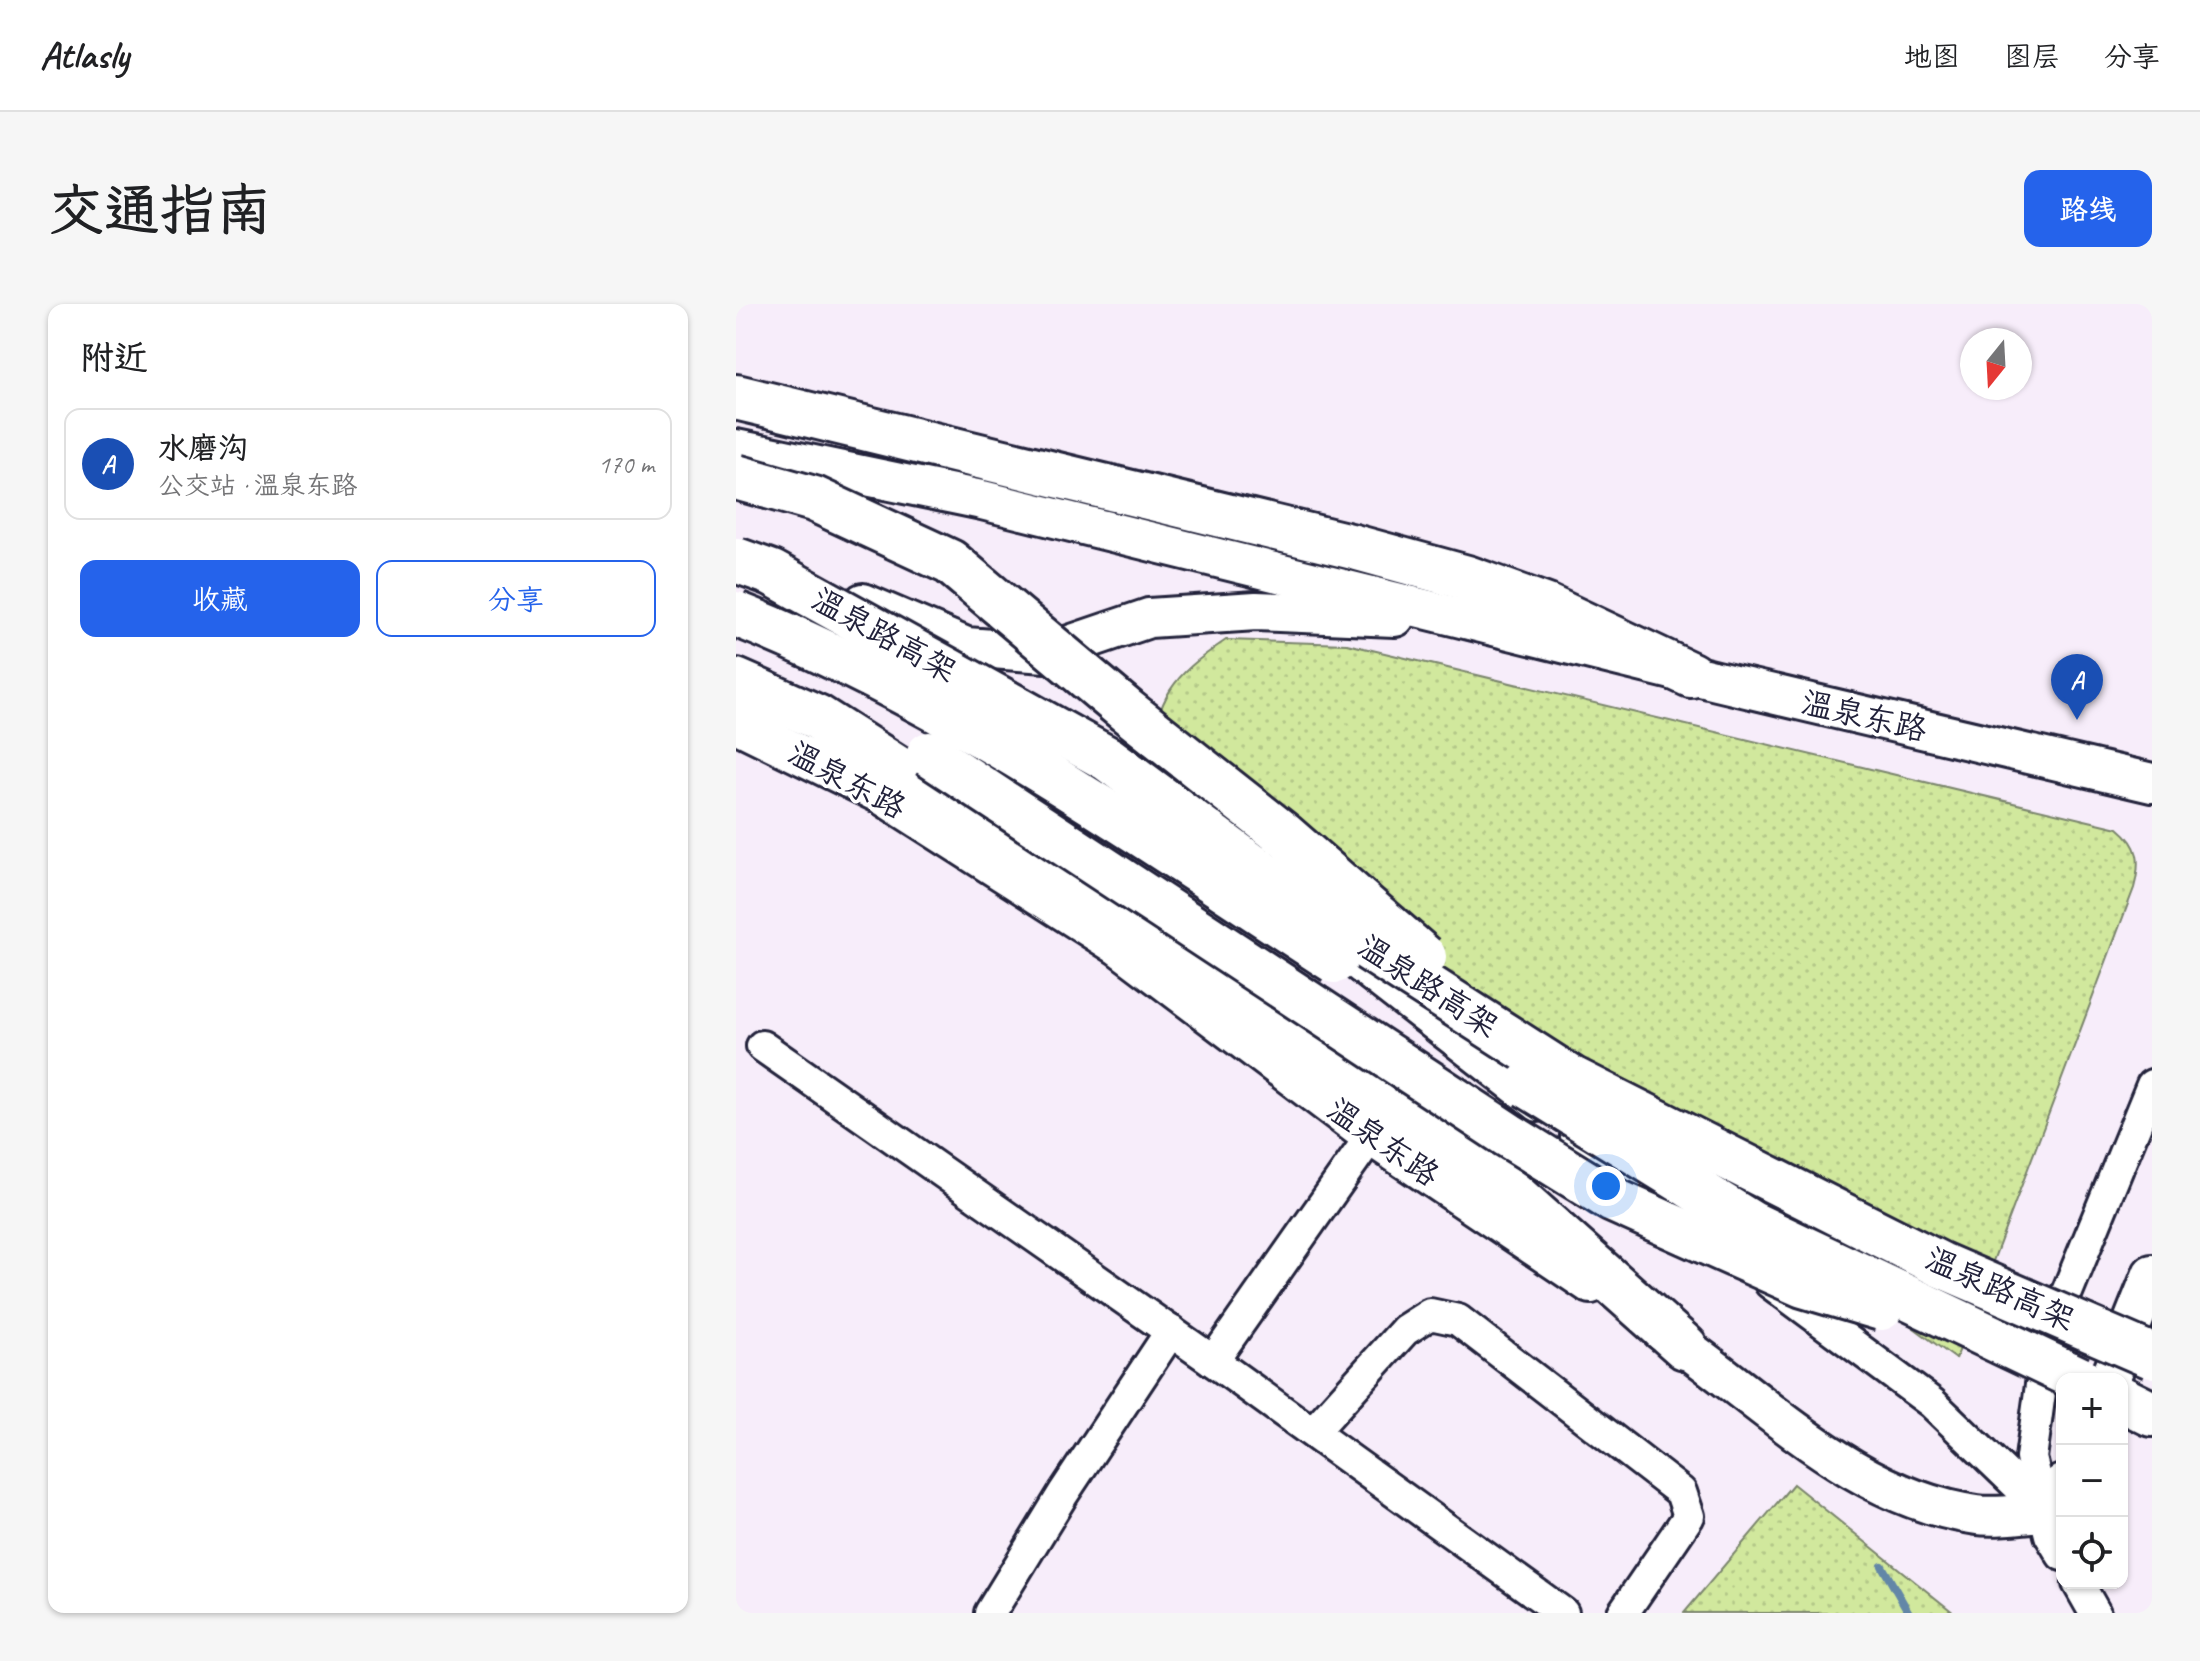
<!DOCTYPE html>
<html lang="zh">
<meta charset="utf-8">
<style>
body{margin:0;font-family:Caveat,"LXGW WenKai TC",sans-serif;background:#f6f6f6;color:#202124}
.controls{position:absolute;right:24px;bottom:24px;display:grid;overflow:hidden;border-radius:16px;box-shadow:0 2px 6px #0004}
.controls button{width:72px;height:72px;display:grid;place-items:center;padding:0;border:0;border-bottom:2px solid #e0e0e0;background:#fff;color:#202124;font:40px sans-serif}
.compass{position:absolute;left:1224px;top:24px;width:72px;height:72px;border-radius:50%;background:#fff;box-shadow:0 2px 6px #0004;rotate:198deg}
.you{position:absolute;left:870px;top:882px;width:28px;height:28px;margin:-20px;border:6px solid #fff;border-radius:50%;background:#1a73e8;box-shadow:0 0 0 12px #1a73e833}
.badge{display:grid;place-items:center;width:52px;height:52px;border-radius:50%;background:#2563eb;color:#fff;font-size:26px;font-weight:700}
.pin{position:absolute;translate:-50% -66px;filter:drop-shadow(0 2px 4px #0008)}
.pin::after{content:'';position:absolute;top:42px;width:28px;height:24px;background:inherit;clip-path:polygon(0 0,100% 0,50% 100%)}
.list{margin:0;padding:0;list-style:none}
h2{display:flex;justify-content:space-between;align-items:center;height:104px;margin:0;padding:0 32px;font-size:34px}
h2 small{font-size:26px;font-weight:400;color:#757577}
.list li{display:grid;grid-template-columns:52px 1fr auto;gap:24px;align-items:center;box-sizing:border-box;height:112px;margin:0 16px 16px;padding:0 16px;border:2px solid #e0e0e0;border-radius:16px}
.list b{display:block;font-size:30px;white-space:nowrap}
.list p{margin:0;font-size:26px;white-space:nowrap;color:#757577}
.list em{font-size:26px;font-style:normal;color:#757577}
.actions{display:flex;gap:16px;padding:24px 32px}
.actions a{flex:1;padding:18px 0;border:2px solid #2563eb;border-radius:16px;text-align:center;font-size:28px;color:#2563eb}
.actions .main{background:#2563eb;color:#fff}
.icon{flex:none;width:44px;height:44px;fill:none;stroke:currentColor;stroke-width:2;stroke-linecap:round;stroke-linejoin:round}
.map{position:relative;flex:none;width:1416px;height:1309px;overflow:hidden;border-radius:16px}
header{display:flex;align-items:center;gap:48px;box-sizing:border-box;height:112px;padding:0 40px;background:#fff;border-bottom:2px solid #e0e0e0}
header strong{font-size:38px}
nav{display:flex;gap:44px;margin-inline-start:auto;font-size:28px}
.intro{display:flex;align-items:center;justify-content:space-between;box-sizing:border-box;height:192px;padding:0 48px}
h1{margin:0;font-size:56px}
.button{padding:20px 36px;border-radius:16px;background:#2563eb;color:#fff;font-size:28px;font-weight:700}
main{display:flex;gap:48px;padding:0 48px}
aside{flex:1;background:#fff;border-radius:16px;box-shadow:0 2px 6px #0004}
.map>svg:first-child{display:block}
.park{fill:url(#park-dots);stroke:#7a856c;stroke-width:2}
.lines{fill:none;stroke-linecap:round;stroke-linejoin:round}
.stream{stroke:#6387a7;stroke-width:8}
.minor-casing{stroke:#22223b;stroke-width:36}
.major-casing{stroke:#22223b;stroke-width:44}
.highway-casing{stroke:#22223b;stroke-width:50}
.minor{stroke:#fff;stroke-width:30}
.major{stroke:#fff;stroke-width:38}
.highway{stroke:#fff;stroke-width:44}
.highway-bridge-casing{stroke:#22223b;stroke-width:50;stroke-linecap:butt}
.highway-bridge{stroke:#fff;stroke-width:44}
.labels{text-anchor:middle;dominant-baseline:central;stroke-width:7;stroke-linejoin:round;paint-order:stroke}
.street-label{font-size:32px;fill:#22223b;stroke:#fff}
</style>
<header>
<strong>Atlasly</strong>
<nav><a>地图</a><a>图层</a><a>分享</a></nav>
</header>
<div class="intro"><h1>交通指南</h1><a class="button">路线</a></div>
<main>
<aside>
<h2>附近<small></small></h2>
<ul class="list">
<li><span class="badge" style="background:#1a4fb4">A</span><div><b>水磨沟</b><p>公交站 · 温泉东路</p></div><em>170 m</em></li>
</ul>
<div class="actions"><a class="main">收藏</a><a>分享</a></div>
</aside>
<div class="map">
<svg width="1416" height="1309" viewBox="0 0 1416 1309">
<defs>
<pattern id="park-dots" width="8" height="8" patternUnits="userSpaceOnUse" patternTransform="scale(2)"><rect width="8" height="8" fill="#d1e89d"/><path d="M2 2h.1M6 6h.1" fill="none" stroke="#b3c788" stroke-width="1.8" stroke-linecap="round"/></pattern>
</defs>
<rect width="100%" height="100%" fill="#f7edfa"/>
<filter id="ink" filterUnits="userSpaceOnUse"><feTurbulence type="fractalNoise" baseFrequency=".0125" numOctaves="2"/><feDisplacementMap in="SourceGraphic" scale="16" xChannelSelector="R" yChannelSelector="G"/><feConvolveMatrix kernelMatrix="1 2 1 2 8 2 1 2 1" color-interpolation-filters="sRGB"/></filter>
<g filter="url(#ink)">
<g class="park">
<path d="M490,336L611,340L1382,524C1404,542 1405,557 1398,584L1220,1055L410,458C426,390 432,375 490,336Z"/>
<polygon points="1057,1180 1218,1309 948,1309"/>
</g>
<g class="lines">
<polyline class="stream" points="1146,1262 1173,1309"/>
<defs>
<g id="minor">
<polyline points="603,647 802,802"/>
<polyline points="26,742 477,1057 827,1309"/>
<polyline points="840,832 941,910"/>
<polyline points="1034,979 1196,1099 1309,1208"/>
<polyline points="477,1057 635,832"/>
<polyline points="577,1128 669,1026 694,1010 722,1016 945,1188 953,1212 887,1309"/>
<polyline points="1326,1251 1314,1231 1295,1154 1311,1037 1416,781"/>
<polyline points="1342,1279 1359,1309"/>
<polyline points="254,1309 327,1190 435,1027"/>
</g>
<g id="major">
<polyline points="0,145 246,196 981,377 1416,479"/>
<polyline points="127,299 230,343 310,349 413,314 520,307 659,313"/>
<polyline points="0,419 145,490 383,642 635,832 855,980"/>
<path d="M926,1027C1026,1094 1117,1194 1241,1211C1262,1214 1287,1209 1309,1208L1326,1180"/>
<polyline points="1374,1075 1416,970"/>
</g>
<g id="highway">
<polyline points="0,93 618,243 731,274 811,303 955,371"/>
<polyline points="0,377 81,413 357,589 777,890 949,1043"/>
<polyline points="1386,1095 1416,1110"/>
</g>
</defs>
<use href="#minor" class="minor-casing"/>
<use href="#major" class="major-casing"/>
<use href="#highway" class="highway-casing"/>
<use href="#minor" class="minor"/>
<use href="#major" class="major"/>
<use href="#highway" class="highway"/>
<defs>
<g id="highway-bridge">
<polyline points="0,173 78,195 214,258 391,407 548,531 688,653"/>
<polyline points="0,256 36,269 372,455 593,619 836,775 1205,961 1416,1052"/>
<path d="M0,310C215,395 406,532 599,657"/>
<polyline points="193,450 772,831 877,896 1067,981 1145,1004"/>
<polyline points="791,781 1016,920 1343,1075"/>
</g>
</defs>
<use href="#highway-bridge" class="highway-bridge-casing"/>
<use href="#highway-bridge" class="highway-bridge"/>
</g>
</g>
<g class="labels">
<g class="street-label">
<text transform="translate(148 331) rotate(29)">温泉路高架</text>
<text transform="translate(1128 412) rotate(13)">温泉东路</text>
<text transform="translate(111 476) rotate(28)">温泉东路</text>
<text transform="translate(692 682) rotate(33)">温泉路高架</text>
<text transform="translate(647 838) rotate(35)">温泉东路</text>
<text transform="translate(1264 985) rotate(24)">温泉路高架</text>
</g>
</g>
</svg>
<div class="controls">
<button>+</button>
<button>−</button>
<button><svg class="icon" aria-label="locate" viewBox="0 0 24 24"><circle cx="12" cy="12" r="6"/><path d="M12 2v4M12 18v4M2 12h4M18 12h4"/></svg></button>
</div>
<svg class="compass" viewBox="-18 -18 36 36"><path d="M0-13l5 13h-10z" fill="#e53935"/><path d="M0 13l5-13h-10z" fill="#757577"/></svg>
<div class="you"></div>
<div class="pin badge" style="left:1341px;top:416px;background:#1a4fb4">A</div>
</div>
</main>
